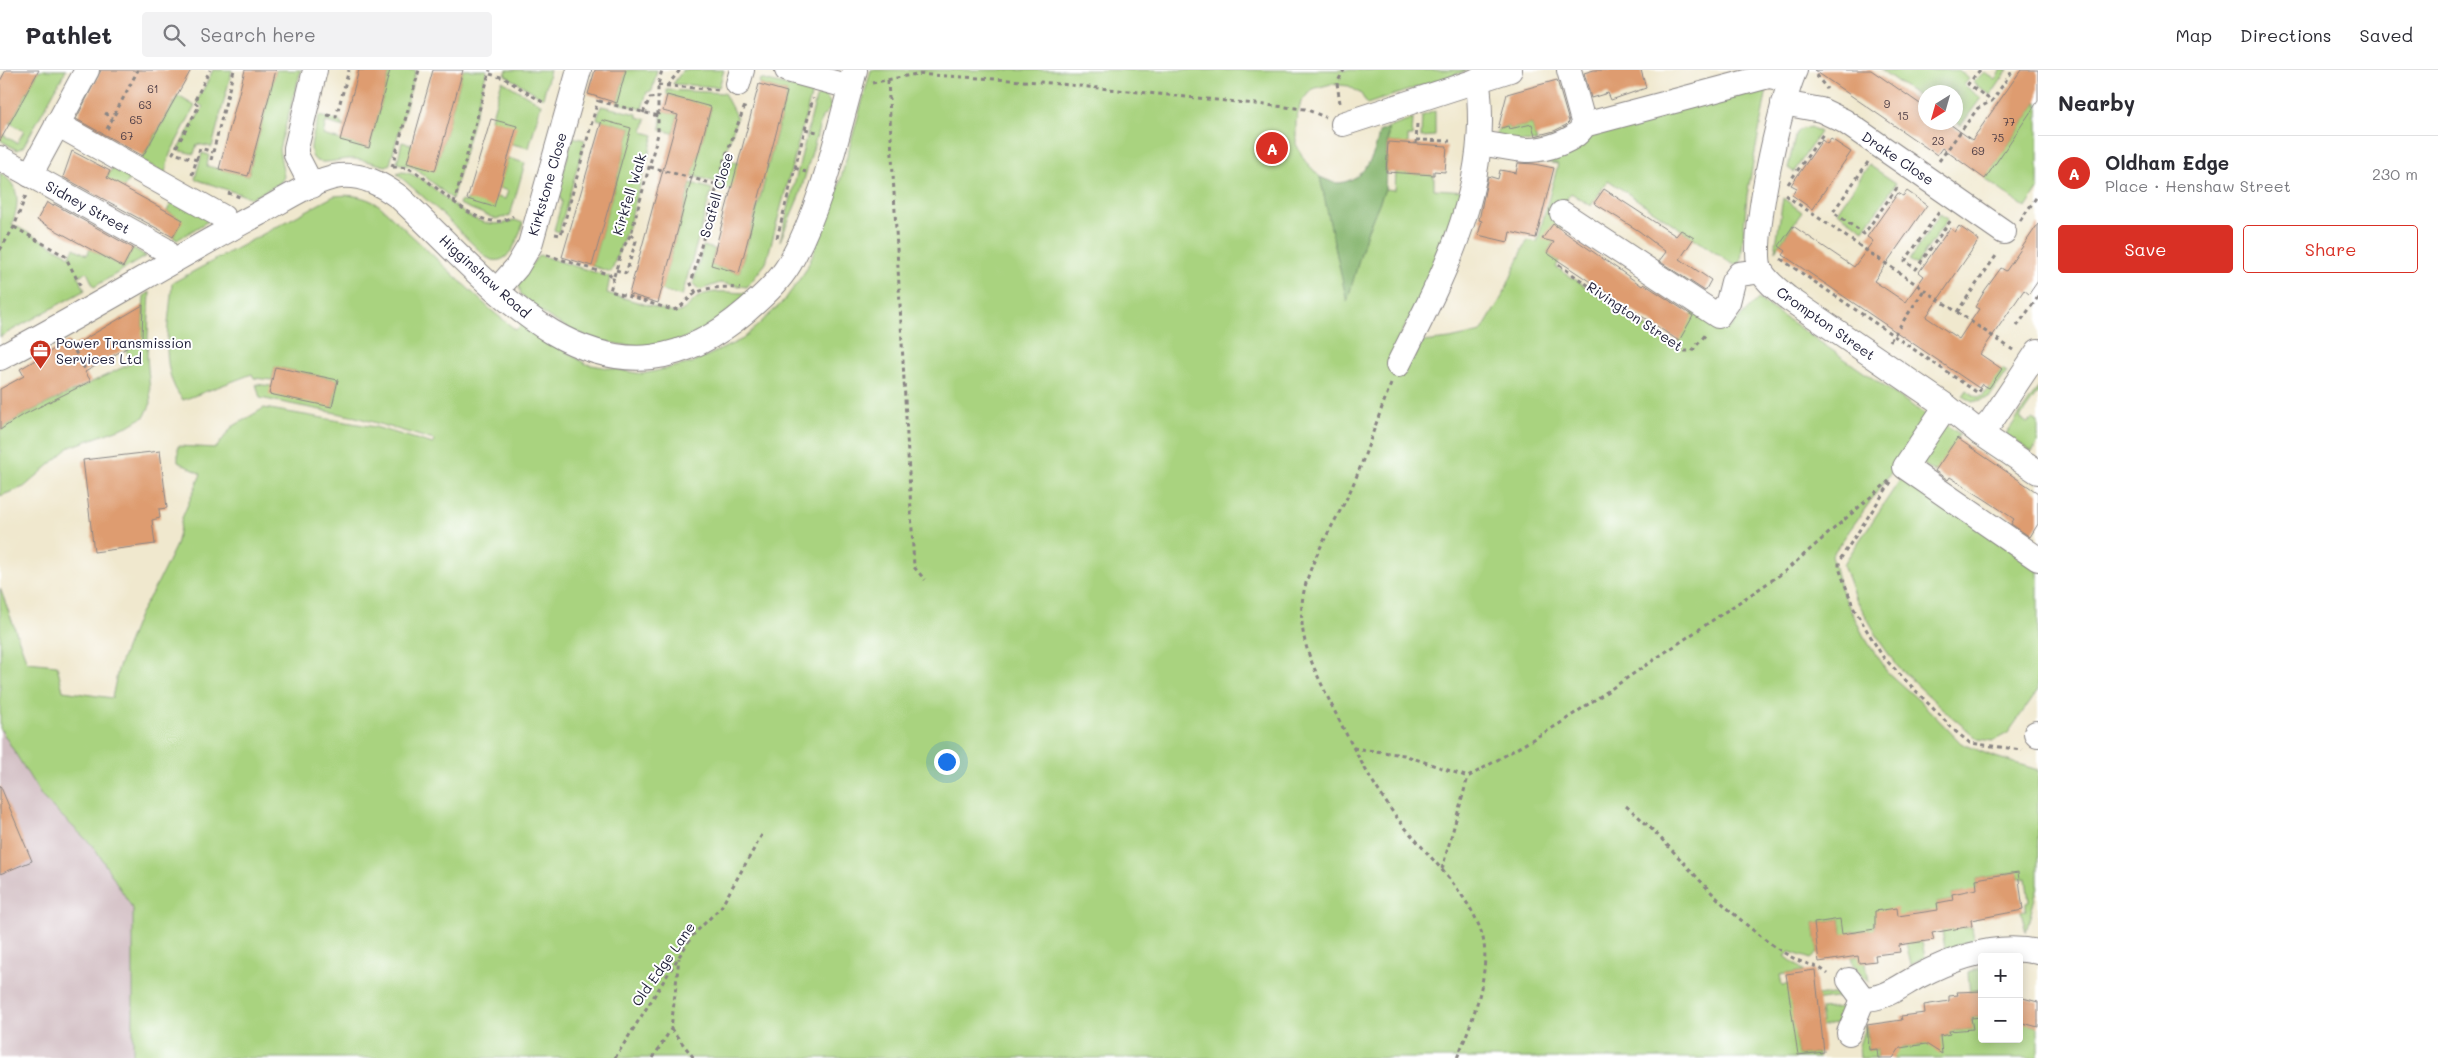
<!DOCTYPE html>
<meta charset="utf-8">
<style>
body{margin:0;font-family:Mali,sans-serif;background:#f2f2f3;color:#2b2b33}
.controls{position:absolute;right:15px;bottom:15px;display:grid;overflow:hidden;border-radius:5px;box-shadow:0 2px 12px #0003}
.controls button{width:45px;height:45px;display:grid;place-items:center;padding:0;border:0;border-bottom:1px solid #e1e1e2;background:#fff;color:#2b2b33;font:25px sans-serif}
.compass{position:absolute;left:1918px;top:15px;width:45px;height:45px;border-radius:50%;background:#fff;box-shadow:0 2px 12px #0003;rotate:217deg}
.you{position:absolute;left:946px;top:691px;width:18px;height:18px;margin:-12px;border:4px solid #fff;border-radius:50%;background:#1a73e8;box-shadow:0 0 0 8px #1a73e833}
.badge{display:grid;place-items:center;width:32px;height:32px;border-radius:50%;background:#d93025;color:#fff;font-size:16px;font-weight:700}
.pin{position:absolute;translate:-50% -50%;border:2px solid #fff;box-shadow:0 1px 5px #0006}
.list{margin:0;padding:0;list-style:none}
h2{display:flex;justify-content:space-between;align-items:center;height:65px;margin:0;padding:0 20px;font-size:21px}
h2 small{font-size:16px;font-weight:400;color:#7c7c81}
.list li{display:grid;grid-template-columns:32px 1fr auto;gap:15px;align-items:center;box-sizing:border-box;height:75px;padding:0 20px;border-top:1px solid #e1e1e2}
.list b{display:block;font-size:19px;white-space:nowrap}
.list p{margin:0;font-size:16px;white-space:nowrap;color:#7c7c81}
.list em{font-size:16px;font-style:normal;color:#7c7c81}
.actions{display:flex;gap:10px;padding:15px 20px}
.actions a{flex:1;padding:11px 0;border:1px solid #d93025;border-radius:5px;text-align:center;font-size:18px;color:#d93025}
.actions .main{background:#d93025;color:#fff}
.icon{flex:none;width:28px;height:28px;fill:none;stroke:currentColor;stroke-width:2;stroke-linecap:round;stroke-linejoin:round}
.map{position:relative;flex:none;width:2038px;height:988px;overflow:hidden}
header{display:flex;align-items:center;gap:30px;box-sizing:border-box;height:70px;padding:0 25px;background:#fff;border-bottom:1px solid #e1e1e2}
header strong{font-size:24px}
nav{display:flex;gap:28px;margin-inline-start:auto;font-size:18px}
.search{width:350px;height:45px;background:#f2f2f3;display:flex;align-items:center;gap:12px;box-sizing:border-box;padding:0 18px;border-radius:5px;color:#7c7c81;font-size:19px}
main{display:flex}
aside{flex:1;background:#fff}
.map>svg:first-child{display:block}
.industrial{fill:#d2bec3}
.green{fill:#a9d37f;stroke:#667a5d}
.forest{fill:#86b56e;stroke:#546c54}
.building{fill:#de9c6f}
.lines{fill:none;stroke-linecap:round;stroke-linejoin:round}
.minor-casing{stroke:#898584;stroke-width:26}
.path{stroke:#898584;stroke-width:3;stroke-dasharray:4 4;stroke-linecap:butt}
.minor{stroke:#fff;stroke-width:24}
.labels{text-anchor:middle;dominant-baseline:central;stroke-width:4;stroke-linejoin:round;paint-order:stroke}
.number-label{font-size:11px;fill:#514048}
.street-label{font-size:14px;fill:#22223b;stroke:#fff}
.poi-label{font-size:14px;fill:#22223b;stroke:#fff;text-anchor:start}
</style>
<header>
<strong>Pathlet</strong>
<div class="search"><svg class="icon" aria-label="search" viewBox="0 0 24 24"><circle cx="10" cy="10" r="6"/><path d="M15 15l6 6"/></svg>Search here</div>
<nav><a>Map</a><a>Directions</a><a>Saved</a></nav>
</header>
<main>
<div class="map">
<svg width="2038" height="988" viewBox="0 0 2038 988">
<rect width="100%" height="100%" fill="#fff"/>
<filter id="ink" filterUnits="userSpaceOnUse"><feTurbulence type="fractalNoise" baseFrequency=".02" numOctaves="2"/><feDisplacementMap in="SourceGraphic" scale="10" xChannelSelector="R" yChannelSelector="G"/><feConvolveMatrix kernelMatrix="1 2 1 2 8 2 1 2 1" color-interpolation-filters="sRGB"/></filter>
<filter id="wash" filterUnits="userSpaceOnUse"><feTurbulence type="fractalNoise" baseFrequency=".0096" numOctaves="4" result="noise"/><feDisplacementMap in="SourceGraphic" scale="20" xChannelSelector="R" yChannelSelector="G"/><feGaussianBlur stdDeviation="1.12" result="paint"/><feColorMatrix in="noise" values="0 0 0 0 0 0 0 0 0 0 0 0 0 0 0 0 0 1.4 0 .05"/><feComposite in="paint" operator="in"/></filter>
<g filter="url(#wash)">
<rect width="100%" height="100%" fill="#f0e8ce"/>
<polygon class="industrial" points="0,658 42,727 94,777 133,839 133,988 0,988"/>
<g class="green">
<polygon points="39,0 66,0 23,77 17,80 0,70 0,63 17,73 24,61 10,53"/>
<polygon points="213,0 232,0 212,77 197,74 194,84 177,80 203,37 197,32"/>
<polygon points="276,0 301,0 279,79 284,107 280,113 252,128 195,109 202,83 209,85 207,96 248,106"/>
<path d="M390,0H416L390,94L386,96C376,94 365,90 355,89C345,88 334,92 324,92C300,93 316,58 319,46L339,51L344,57L326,52L323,65L369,78Z"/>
<polygon points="463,0 487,0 452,129 415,98 397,93 402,72 413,75 435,100"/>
<polygon points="507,0 550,0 543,28 505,5"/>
<polygon points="626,0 657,0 652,21 647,22 642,39 617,33"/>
<polygon points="683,0 724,0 719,17 673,14"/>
<path d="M871,0H1469L1367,34L1361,24L1349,16L1331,14L1312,19L1301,32L1296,51V74L1305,91L1320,107L1347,231L1367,162L1385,119L1395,120L1396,102L1434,105V119L1466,121L1448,172L1395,276L1413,291L1422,272L1450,269L1481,262L1503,225L1527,170L1537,172L1558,94L1518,88L1519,84L1559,88L1563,79L1586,61L1767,19L1747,125L1741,192L1737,195L1732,194L1608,110L1591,136L1571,123L1556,144L1567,151L1547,183L1559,191L1556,197L1675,276L1695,239L1729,259L1758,229L1930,348L1832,485L1840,518L1863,565L1887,602L1923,634L1961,673L1992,686L2038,700V816L2026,862L2021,841L2026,840V833L2029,832L2026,808L2019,809L2017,802L1976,809L1977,820L1952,824L1953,830L1937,833L1940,848L1929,841L1906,845L1910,873L1922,872L1925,887L1911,895L1905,868L1877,851L1874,852L1878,876L1871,860L1851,862L1854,887L1858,886L1866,892L1869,913L1853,895L1850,879H1844L1840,849L1814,853L1818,883L1811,889L1790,882L1785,886L1804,901L1780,905L1782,915L1790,914L1809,927L1840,923L1842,927L1791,934L1795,957L1822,953L1820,939L1843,937L1838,953L1795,963L1798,985L1818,983V988H133V839L94,777L42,727L0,658V518L27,592L57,595L63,621L112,628L118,599L139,545L158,512L176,475L182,448L201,404L178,392V376L216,378L232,357L264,338L375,357L433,374L434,370L356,347L260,328L256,314L271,316L332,337L338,310L275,297L272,310L254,308L252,304L183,330C157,300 170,248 172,213L334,126C352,124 363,126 379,135L491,240L516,260L522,254L586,294L642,304L692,293L743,269L784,231L806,200L834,133Z"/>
<polygon points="1881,0 1959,0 1969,9 1964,15 1981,28 1961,55 1956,52 1956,22 1926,22 1925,31"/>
<polygon points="2001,0 2008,0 1991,25 1973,13 1984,2 1995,9"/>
<polygon points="760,9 812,22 766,193 747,217 720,213 700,220 693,214 703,176 715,179 711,195 739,203 765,110 758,107 760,99 767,100 787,22 759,14"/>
<polygon points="502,11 541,34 529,78 512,74 491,49"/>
<polygon points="667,20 724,23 737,48 716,112 692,106 711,38 667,25"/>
<polygon points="823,23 829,31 831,38 822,47 800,124 780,171 816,28"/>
<polygon points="178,26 195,36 170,84 165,103 141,90"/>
<polygon points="2038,31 2038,119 2026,138 1985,109"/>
<polygon points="601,36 637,44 637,47 646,49 643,62 654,65 629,154 611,202 592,196 631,58 597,49"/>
<polygon points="661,40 678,45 673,63 661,60"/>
<polygon points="1435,41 1435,66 1421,67 1422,46"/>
<polygon points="1413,49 1412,66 1408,66 1408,74 1388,72 1388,58"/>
<polygon points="1532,54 1537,72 1495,70 1498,59 1508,56 1509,59"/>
<polygon points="1811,57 1820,62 1794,102 1788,98 1795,67 1799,60"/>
<polygon points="573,67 585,70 559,162 554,160 562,132 558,122"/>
<polygon points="508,88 525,93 510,146 496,149 459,134 460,131 466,132 467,129 497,127 505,129 508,121 499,118"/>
<polygon points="727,90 745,95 731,120 719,117"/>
<polygon points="115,93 133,103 124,118 109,110 100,127 97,126"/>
<polygon points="1869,95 1896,113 1864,160 1837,142"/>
<path d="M402,102C438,105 464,170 515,150L523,153C518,169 508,201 486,187L437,139L397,104Z"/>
<path d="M0,103C20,115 20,133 12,154L67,184L69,187L74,178L87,185L90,179L123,197L133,178L146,186L94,217L87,202L78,206L85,220L0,267Z"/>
<polygon points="691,113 712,119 682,226 661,220"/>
<polygon points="175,126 213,148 177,170 173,167 182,150 167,141"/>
<polygon points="1783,128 1802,142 1775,181"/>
<polygon points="1940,144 1948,149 1916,195 1909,190"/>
<path d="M539,185L610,207L607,223L674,243C685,243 691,231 700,226C714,219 733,223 748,223C728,241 707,260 682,269C630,289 559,264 521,224L518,212Z"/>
<polygon points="150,222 147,287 151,333 145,346 130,355 70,377 24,417 0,426 0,360 19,347 132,293 125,278 142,259 144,226"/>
<polygon points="2002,299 2007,302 1989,328 1972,332 1962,326 1966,320 1977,327 1983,326"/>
<polygon points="2038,318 2038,325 2036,325 2020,348 2027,353 2033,349 2038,352 2038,373 2032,382 2006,364"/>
<polygon points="1943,353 1960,364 1935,402 1919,391"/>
<polygon points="1904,404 2038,494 2038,620 2008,663 1993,671 1978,669 1946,642 1898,597 1883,576 1854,525 1843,495"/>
<polygon points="1963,853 1964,858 1972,857 1974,870 1945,879 1942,861"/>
<polygon points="1982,898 1982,918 1978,919 1978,923 1970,924 1968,902"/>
<polygon points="1947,947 1953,961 1972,959 1971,948 1982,947 1982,969 2019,969 2019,952 2038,957 2038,988 1893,988 1890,958 1901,978 1923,975 1920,951 1939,977 1940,966 1949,964"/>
<polygon points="1866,955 1869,980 1877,979 1878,988 1860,988 1859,975"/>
</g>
<path class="forest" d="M1388,58L1385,119L1367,162L1347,232L1320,107C1325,109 1333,113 1339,113C1365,110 1376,84 1379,62Z"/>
<g id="blocks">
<g class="building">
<polygon points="6,0 39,0 0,71 0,11"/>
<polygon points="101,0 191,0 143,86 76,49"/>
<polygon points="245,0 276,0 248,106 219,99"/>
<polygon points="359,0 390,0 369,78 340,70"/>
<polygon points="433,0 463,0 435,101 407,93"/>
<polygon points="595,0 626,0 617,33 588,24"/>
<polygon points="1594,0 1641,0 1646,18 1611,30 1608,23 1591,28 1584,3"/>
<polygon points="1814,0 1871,0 1926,38 1926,52 1947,52 1972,70 2021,0 2038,0 2038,31 1985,109 1942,78 1937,85"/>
<polygon points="1557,10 1569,52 1566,55 1554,61 1535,66 1532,54 1509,59 1508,56 1498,59 1507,24"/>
<polygon points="759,14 787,22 739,203 711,195"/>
<polygon points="667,25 711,37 658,233 629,224 678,45 663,41"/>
<polygon points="491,49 517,56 494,137 467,129"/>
<polygon points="602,50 631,58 592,196 562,187"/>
<polygon points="1831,69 1851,82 1812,139 1792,125 1797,118 1791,115 1822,70 1827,74"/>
<polygon points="1388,72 1447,76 1445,102 1434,101 1434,105 1386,102"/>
<polygon points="72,81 110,101 107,108 183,150 173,167 63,107"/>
<polygon points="1518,93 1534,94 1554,98 1536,168 1510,162 1508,172 1478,165 1482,151 1479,150 1488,106 1498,109 1500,100 1516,103"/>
<polygon points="1604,119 1676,166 1681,160 1694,168 1680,189 1711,210 1705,221 1659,191 1666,182 1639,161 1594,133"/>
<polygon points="1907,121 1927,135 1874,211 1905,232 1924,206 1919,202 1950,158 1955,162 1959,156 1979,170 1926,247 1959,269 1979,239 1975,237 1985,220 2001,198 2006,201 2038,154 2038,211 2029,224 2024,220 1980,284 2002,299 1989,318 1982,314 1979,318 1933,287 1783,185 1786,181 1779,176 1793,156 1854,197 1873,171 1867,167 1898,123 1903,126"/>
<polygon points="47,132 53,136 54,134 133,178 123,197 37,150"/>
<polygon points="1553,154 1638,213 1642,216 1644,214 1693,246 1679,271 1547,183 1554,172 1542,169"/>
<polygon points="143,235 142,269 85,302 91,311 19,347 0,360 0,319 24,306 20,299 68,271 71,277"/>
<polygon points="275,297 338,310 332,337 269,324"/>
<polygon points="1957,368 2038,423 2038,454 2030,467 2011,454 2014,449 1989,432 1950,407 1948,410 1935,401"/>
<polygon points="160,381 167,438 159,439 160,448 152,450 155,474 94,482 83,390"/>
<polygon points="0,715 32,791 0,804"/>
<polygon points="2018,802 2023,840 1971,850 1972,856 1932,863 1934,870 1899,875 1900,882 1875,885 1876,891 1859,893 1858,886 1819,892 1814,853 1840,849 1842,864 1875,859 1875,841 1897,838 1898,846 1938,840 1937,833 1953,830 1952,824 1977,819 1976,809"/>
<polygon points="1815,900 1824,982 1798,985 1786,904"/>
<polygon points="1982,921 1982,947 1971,948 1973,959 1949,961 1950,964 1940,966 1942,984 1926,974 1900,978 1893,988 1878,988 1877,979 1869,980 1867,955 1902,950 1901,946 1925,943 1924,935 1949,931 1949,926 1958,925 1957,922"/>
<polygon points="2019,927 2038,932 2038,957 2019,952"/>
</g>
</g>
</g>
<g filter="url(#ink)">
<use href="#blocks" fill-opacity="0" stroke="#898584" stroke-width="1"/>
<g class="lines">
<defs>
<g id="minor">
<polyline points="787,0 850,17"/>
<polyline points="1569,0 1584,55"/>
<path d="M1795,0C1781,29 1748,175 1761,201C1767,212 1778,220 1788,228L1946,336L1980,363L2038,402"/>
<polyline points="738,14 742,0"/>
<polyline points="1783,33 1821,40 1844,51 2004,162"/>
<polyline points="57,54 223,147 230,159"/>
<polyline points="1343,54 1510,0"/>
<path d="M1479,73C1495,75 1511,79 1526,80C1543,81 1577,71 1584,55L1769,6L1790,10"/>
<polyline points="0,88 164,179 171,191"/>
<polyline points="30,105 87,0"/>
<polyline points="312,116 296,85 296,78 315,0"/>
<polyline points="1562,143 1718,246 1728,232 1733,212 1739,204 1761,201"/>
<polyline points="497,220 517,197 530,175 579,0"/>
<path d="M0,288C87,243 171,190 258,144C281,132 314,109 340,106C363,104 381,114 399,127C448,172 494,227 552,262C624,304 685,293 746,241C762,227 779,212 790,193C823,134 837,65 855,0"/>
<path d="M1398,295C1437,217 1479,141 1480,52C1480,37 1480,24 1477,10"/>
<polyline points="1946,336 1905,397 2038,489"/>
<polyline points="1980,363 1992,350 2038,281"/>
<polyline points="2036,663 2038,665"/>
<path d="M1863,929C1886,929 1900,916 1919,906C1955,887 1998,873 2038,882"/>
<polyline points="1849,963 1863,929 1849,910"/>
</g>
</defs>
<use href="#minor" class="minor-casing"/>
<g class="path">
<polyline points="1980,0 1968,14 1992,31"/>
<polyline points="490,4 504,8 544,33"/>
<polyline points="1816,5 1827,19"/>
<polyline points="888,10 914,497 925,510"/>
<polyline points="872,13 916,4 1040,12 1305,39 1325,47"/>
<polyline points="658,15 719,20"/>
<polyline points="667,16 680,0"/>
<polyline points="599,31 658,46"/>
<polyline points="1340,33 1337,13 1344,0"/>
<polyline points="105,43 113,48"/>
<polyline points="643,43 650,28 658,27"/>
<polyline points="327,45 336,47 349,0"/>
<polyline points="107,59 138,0"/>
<polyline points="805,59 817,62"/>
<polyline points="1416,70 1450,71"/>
<polyline points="1416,74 1417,53"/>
<polyline points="197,90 173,83 199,36 194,32 210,0"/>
<polyline points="211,90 234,0"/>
<polyline points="1939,91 1978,38 1992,31 2013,0"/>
<polyline points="1868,92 1833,142 1864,164 1899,115"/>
<polyline points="392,97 419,0"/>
<path d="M393,97C399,97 407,97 412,100C437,114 482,168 513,146"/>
<polyline points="650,97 718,115"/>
<polyline points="795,98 806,102"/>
<polyline points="192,105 200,78 213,82"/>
<polyline points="1788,114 1823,64"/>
<polyline points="228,123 243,128"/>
<polyline points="1785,125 2013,280"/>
<polyline points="454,133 490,0"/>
<polyline points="1939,142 1905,191 1916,199 1951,150"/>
<polyline points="2020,151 2038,125"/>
<polyline points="14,157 65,186 82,219"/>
<polyline points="555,164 561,165 598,30"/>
<polyline points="777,168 813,28"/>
<polyline points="0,180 14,157 26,125"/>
<path d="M547,185L614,206L610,221L673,240C684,237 687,228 696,223C709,216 726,217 740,218"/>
<polyline points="1781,189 1978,323 1982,317"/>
<polyline points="1559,195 1683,281 1692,281 1707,263"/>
<polyline points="616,200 626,203 636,171 631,164"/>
<polyline points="614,206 622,180 631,164 658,64 658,15 662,0"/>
<polyline points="696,223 691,214 724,90 746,33"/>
<polyline points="1957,242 1998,183"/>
<polyline points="2017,256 2038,227"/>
<polyline points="1890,271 1924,220"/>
<polyline points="71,274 85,299"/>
<path d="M1391,314C1377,348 1367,383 1352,417C1333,460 1297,503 1302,553C1304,582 1319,608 1331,634C1350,672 1370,711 1395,745C1422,781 1472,824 1483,868C1491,904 1471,955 1457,988"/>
<polyline points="1891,412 1839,491 1839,498 1854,539 1883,587 1955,661 1970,673 2022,680"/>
<polyline points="1353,678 1404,685 1468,707 1559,654 1784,502 1889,411"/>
<path d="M1626,736C1668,770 1699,815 1741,850C1757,864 1777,880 1797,890C1808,895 1818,895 1828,904"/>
<polyline points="1442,799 1468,707"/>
<polyline points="671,959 694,988"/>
<polyline points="615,988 692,866 721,837 763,763"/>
<polyline points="653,988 671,959 679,888"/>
</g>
<use href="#minor" class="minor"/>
</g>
</g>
<defs>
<symbol id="office-pin" viewBox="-11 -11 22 30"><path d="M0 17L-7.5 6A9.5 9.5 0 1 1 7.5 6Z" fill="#c8321e" stroke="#fff"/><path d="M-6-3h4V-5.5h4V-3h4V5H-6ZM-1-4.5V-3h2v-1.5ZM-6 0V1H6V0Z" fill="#fff"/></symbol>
</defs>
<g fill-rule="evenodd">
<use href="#office-pin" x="28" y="268" width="25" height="34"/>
</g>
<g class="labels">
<g class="number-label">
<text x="153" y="18">61</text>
<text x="1887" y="33">9</text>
<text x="145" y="34">63</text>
<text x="1903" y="45">15</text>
<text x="136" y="49">65</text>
<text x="2009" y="51">77</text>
<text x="127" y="65">67</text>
<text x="1998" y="67">75</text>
<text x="1938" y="70">23</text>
<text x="1978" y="80">69</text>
</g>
<g class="street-label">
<text transform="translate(1898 88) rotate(34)">Drake Close</text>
<text transform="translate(547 114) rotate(-74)">Kirkstone Close</text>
<text transform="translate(629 124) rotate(-73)">Kirkfell Walk</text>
<text transform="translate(716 125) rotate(-74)">Scafell Close</text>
<text transform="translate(88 137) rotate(29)">Sidney Street</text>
<text transform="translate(485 206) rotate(42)">Higginshaw Road</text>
<text transform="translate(1635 246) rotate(34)">Rivington Street</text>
<text transform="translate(1826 253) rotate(35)">Crompton Street</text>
<text transform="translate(663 894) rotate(-55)">Old Edge Lane</text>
</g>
<g class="poi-label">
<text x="56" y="272">Power Transmission<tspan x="56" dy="16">Services Ltd</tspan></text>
</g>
</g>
</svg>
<div class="controls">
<button>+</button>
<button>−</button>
</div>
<svg class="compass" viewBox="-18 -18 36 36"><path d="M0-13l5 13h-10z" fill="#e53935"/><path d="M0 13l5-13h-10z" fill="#7c7c81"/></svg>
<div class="you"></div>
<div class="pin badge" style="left:1272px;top:78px">A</div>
</div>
<aside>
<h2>Nearby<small></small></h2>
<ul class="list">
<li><span class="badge">A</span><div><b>Oldham Edge</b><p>Place · Henshaw Street</p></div><em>230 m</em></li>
</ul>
<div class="actions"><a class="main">Save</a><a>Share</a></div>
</aside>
</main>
